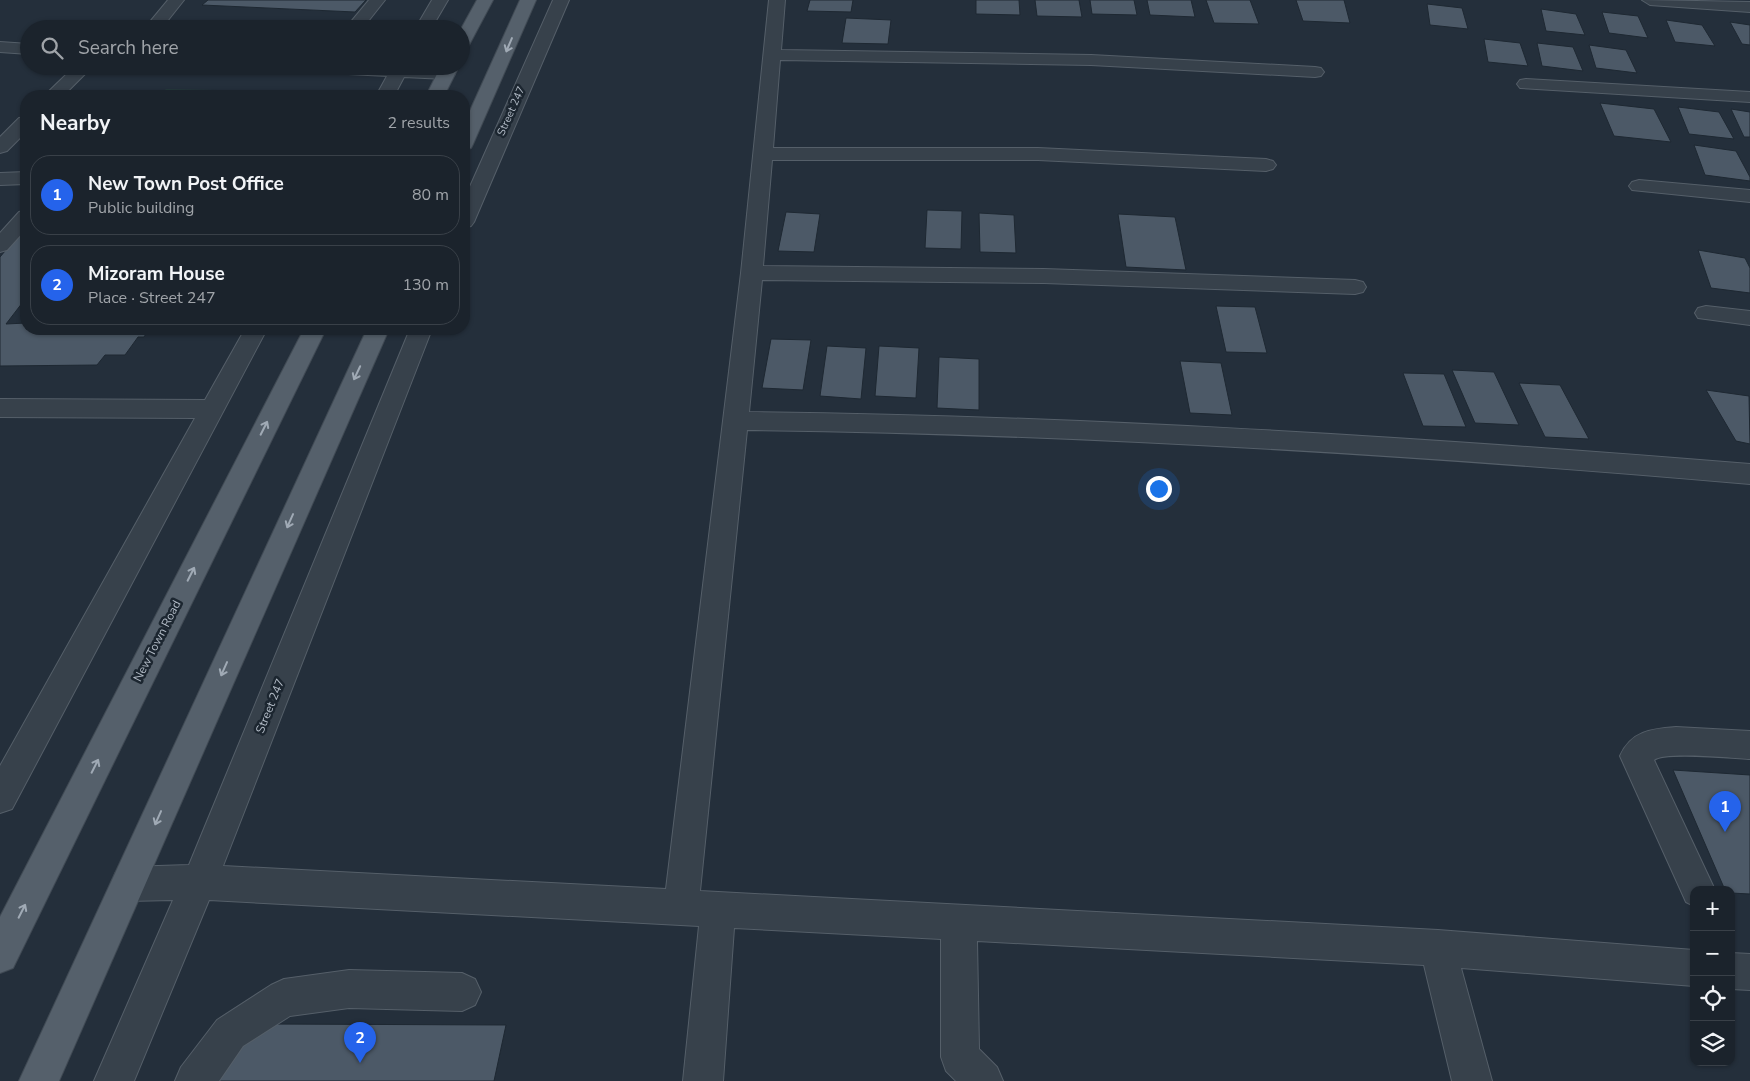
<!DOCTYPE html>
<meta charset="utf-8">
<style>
body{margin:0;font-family:"Nunito Sans",sans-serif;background:#242b34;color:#f1f3f6}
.controls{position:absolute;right:15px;bottom:15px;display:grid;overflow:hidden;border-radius:10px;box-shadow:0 1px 4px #0004}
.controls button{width:45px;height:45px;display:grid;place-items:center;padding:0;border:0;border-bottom:1px solid #394048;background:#1b232c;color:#f1f3f6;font:25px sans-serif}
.you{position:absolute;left:1158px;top:488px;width:18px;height:18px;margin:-12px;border:4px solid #fff;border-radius:50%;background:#1a73e8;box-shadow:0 0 0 8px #1a73e833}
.badge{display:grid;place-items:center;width:32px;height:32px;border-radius:50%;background:#2563eb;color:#fff;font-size:16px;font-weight:700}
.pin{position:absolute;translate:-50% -41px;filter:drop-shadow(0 1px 2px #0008)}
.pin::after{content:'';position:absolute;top:26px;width:18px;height:15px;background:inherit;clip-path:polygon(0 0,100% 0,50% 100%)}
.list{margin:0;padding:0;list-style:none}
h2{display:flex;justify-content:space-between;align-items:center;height:65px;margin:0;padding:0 20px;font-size:21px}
h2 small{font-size:16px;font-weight:400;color:#a0a4a9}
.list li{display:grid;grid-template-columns:32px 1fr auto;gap:15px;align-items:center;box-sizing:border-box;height:80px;margin:0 10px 10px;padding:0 10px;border:1px solid #394048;border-radius:20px}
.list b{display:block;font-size:19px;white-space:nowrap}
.list p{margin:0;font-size:16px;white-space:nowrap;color:#a0a4a9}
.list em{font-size:16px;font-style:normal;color:#a0a4a9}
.icon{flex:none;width:28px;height:28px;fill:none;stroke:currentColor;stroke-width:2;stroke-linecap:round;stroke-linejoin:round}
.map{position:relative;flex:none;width:1750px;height:1081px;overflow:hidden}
.search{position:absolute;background:#1b232c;box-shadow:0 1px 4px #0004;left:20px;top:20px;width:450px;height:55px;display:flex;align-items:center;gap:12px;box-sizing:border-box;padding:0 18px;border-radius:28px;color:#a0a4a9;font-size:19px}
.panel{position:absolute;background:#1b232c;box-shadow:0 1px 4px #0004;left:20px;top:90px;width:450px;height:245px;border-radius:20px}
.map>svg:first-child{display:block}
.green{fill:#263b3c}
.building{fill:#4c5967;stroke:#1e2832}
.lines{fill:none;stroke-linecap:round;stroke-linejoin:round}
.minor-casing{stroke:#555f69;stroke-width:2}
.major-casing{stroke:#404a54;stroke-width:2}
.minor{fill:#37414b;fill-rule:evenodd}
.major{fill:#55606b;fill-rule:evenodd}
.oneway{stroke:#a0aab5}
.labels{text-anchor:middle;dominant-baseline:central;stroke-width:5;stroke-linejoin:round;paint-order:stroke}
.far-street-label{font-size:11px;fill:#b3bcc7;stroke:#1c2630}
.street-label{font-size:12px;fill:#b3bcc7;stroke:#1c2630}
</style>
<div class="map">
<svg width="1750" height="1081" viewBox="0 0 1750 1081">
<rect width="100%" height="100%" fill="#242f3b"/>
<polygon class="green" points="166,89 332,92 329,96 159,96"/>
<g class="building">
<polygon points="208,0 366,0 355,12 202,5"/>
<polygon points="810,0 853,0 851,12 807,11"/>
<polygon points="976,0 1019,0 1020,15 976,14"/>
<polygon points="1035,0 1079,0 1082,17 1037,16"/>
<polygon points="1090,0 1134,0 1137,15 1092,14"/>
<polygon points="1147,0 1191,0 1195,17 1150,15"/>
<polygon points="1206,0 1250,0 1259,24 1214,23"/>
<polygon points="1296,0 1344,0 1350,23 1303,21"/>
<polygon points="1427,4 1462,8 1468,29 1430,25"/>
<polygon points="1541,9 1576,14 1585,35 1546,31"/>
<polygon points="1602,12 1638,16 1648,38 1609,33"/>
<polygon points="846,18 891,20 888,44 842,43"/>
<polygon points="1666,20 1702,25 1715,46 1675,42"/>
<polygon points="1730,22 1750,25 1750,45 1742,44"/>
<polygon points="1484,39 1520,43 1528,66 1488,62"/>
<polygon points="1537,43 1573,47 1583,71 1542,66"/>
<polygon points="1589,45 1626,50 1637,73 1596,68"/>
<polygon points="1600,103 1654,109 1671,142 1614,136"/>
<polygon points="1678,107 1719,112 1734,139 1689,134"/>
<polygon points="1731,109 1750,112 1750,137 1744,137"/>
<polygon points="1694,145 1736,151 1750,177 1750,181 1705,175"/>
<polygon points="927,210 962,211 961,249 925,248"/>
<polygon points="786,212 820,214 814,252 778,251"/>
<polygon points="979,213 1014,215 1016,253 980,252"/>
<polygon points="1118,214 1175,217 1186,270 1126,267"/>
<polygon points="26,226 26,298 6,324 26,323 26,329 149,329 144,337 138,337 125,355 105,355 97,365 0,366 0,257"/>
<polygon points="1698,250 1745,258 1750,268 1750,293 1711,288"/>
<polygon points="1216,306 1255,307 1267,353 1226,352"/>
<polygon points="771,339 811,340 803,390 762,388"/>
<polygon points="827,346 866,348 861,399 820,396"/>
<polygon points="879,346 919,348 916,398 875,396"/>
<polygon points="939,357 979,359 979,410 937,408"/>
<polygon points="1180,361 1221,363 1232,415 1190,413"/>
<polygon points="1452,370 1494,372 1519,425 1475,423"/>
<polygon points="1403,373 1444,374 1466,427 1423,426"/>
<polygon points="1519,383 1560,385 1589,439 1545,437"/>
<polygon points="1706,390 1749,396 1750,444 1736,441"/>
<polygon points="1673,770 1750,775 1750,894 1731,893 1731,890 1725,890"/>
<polygon points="268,1024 506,1025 494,1081 208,1081 237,1045"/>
</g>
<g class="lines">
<defs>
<g id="minor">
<polygon points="168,0 184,0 161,29 144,29"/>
<polygon points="369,0 385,0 362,29 345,29"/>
<polygon points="432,0 448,0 431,29 415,29"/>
<polygon points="553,0 569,0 474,222 471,226 464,228 464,200"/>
<path d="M769,0H785L781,50L1091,55L1315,67L1321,68L1324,72L1321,76L1315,77L1091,65L780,60L773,148H1038L1266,159L1273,161L1276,165L1273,169L1266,171L1038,160H772L763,266L1044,269L1355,280L1363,282L1366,287L1363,292L1355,294L1044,283L762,280L749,412C1083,416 1417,437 1750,464V484C1416,455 1082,434 747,430L700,891L1438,930L1694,950V986L1461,968L1492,1081H1452L1424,965L977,941L979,1049L997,1067L1003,1081H956L946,1071L941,1057V939L734,928L723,1081H683L699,926L209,900L134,1081H94L173,900L128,901L116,896L111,884L116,872L128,867L189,865L410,329H432L223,866L666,889L741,273Z"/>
<polygon points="1642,0 1750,2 1750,12 1650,5"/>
<polygon points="0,42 29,44 29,54 0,52"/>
<polygon points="75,66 93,66 63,96 44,96"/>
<polygon points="283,66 410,66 452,70 455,74 452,78 446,79 404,77 394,96 376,96 387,76 291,71 285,70"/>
<polygon points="1526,79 1750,92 1750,102 1520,88 1517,84 1520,80"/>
<polygon points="26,117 26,132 7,151 0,153 0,137 19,118"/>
<polygon points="26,172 26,184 0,185 0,173"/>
<polygon points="1639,180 1750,190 1750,202 1632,190 1629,186 1632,182"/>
<polygon points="26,210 26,229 7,250 0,252 0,233 19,212"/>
<polygon points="1706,306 1750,311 1750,325 1698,318 1695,313 1698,308"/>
<polygon points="245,329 267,329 12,809 0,813 0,766 195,418 0,417 0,399 205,400"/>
<path d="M1676,727L1750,731V759C1733,758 1664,751 1654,760L1715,890H1694V906L1686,902L1620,756C1631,731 1651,729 1676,727Z"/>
<polygon points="1731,953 1750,954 1750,990 1731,989"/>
<polygon points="349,970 462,973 475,979 481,992 475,1005 462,1011 349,1008 290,1016 243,1046 219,1081 175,1081 181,1067 217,1020 271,985 284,979"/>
</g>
<g id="major">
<polygon points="477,0 493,0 469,45 467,49 461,50 461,29"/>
<polygon points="520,0 536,0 473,144 471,148 464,150 464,124"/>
<polygon points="441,66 459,66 444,96 426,96"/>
<polygon points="304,329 326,329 13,968 0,973 0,917"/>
<polygon points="367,329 389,329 59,1081 19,1081"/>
</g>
</defs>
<use href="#minor" class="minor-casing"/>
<use href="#major" class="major-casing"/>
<use href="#minor" class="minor"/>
<use href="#major" class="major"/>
</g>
<defs><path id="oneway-shaft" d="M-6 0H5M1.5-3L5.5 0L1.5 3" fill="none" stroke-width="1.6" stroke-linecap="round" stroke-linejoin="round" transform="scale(1.25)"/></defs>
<g class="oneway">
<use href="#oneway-shaft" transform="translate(509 45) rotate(113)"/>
<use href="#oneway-shaft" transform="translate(357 373) rotate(115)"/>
<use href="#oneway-shaft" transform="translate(264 428) rotate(-63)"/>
<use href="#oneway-shaft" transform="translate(290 521) rotate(114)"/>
<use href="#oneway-shaft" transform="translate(191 574) rotate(-63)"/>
<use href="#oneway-shaft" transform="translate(224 669) rotate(114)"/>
<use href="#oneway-shaft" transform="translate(95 766) rotate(-63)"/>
<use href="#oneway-shaft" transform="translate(158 818) rotate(114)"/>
<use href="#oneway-shaft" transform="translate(22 911) rotate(-63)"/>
</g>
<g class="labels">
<g class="far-street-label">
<text transform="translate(511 111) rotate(-66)">Street 247</text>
</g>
<g class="street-label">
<text transform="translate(157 641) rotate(-63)">New Town Road</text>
<text transform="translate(270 706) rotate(-68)">Street 247</text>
</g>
</g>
</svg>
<div class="controls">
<button>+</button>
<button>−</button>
<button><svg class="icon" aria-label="locate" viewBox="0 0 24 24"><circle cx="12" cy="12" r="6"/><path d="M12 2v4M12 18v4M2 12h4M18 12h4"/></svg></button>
<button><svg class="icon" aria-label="layers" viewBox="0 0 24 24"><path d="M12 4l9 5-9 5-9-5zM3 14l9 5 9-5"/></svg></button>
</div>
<div class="you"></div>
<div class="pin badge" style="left:1725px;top:832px">1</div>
<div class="pin badge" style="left:360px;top:1063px">2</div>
<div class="search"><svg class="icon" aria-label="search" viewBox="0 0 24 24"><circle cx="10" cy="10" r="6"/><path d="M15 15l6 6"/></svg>Search here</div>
<section class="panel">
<h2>Nearby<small>2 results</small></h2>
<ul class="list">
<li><span class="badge">1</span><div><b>New Town Post Office</b><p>Public building</p></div><em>80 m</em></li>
<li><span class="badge">2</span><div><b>Mizoram House</b><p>Place · Street 247</p></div><em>130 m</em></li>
</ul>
</section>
</div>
